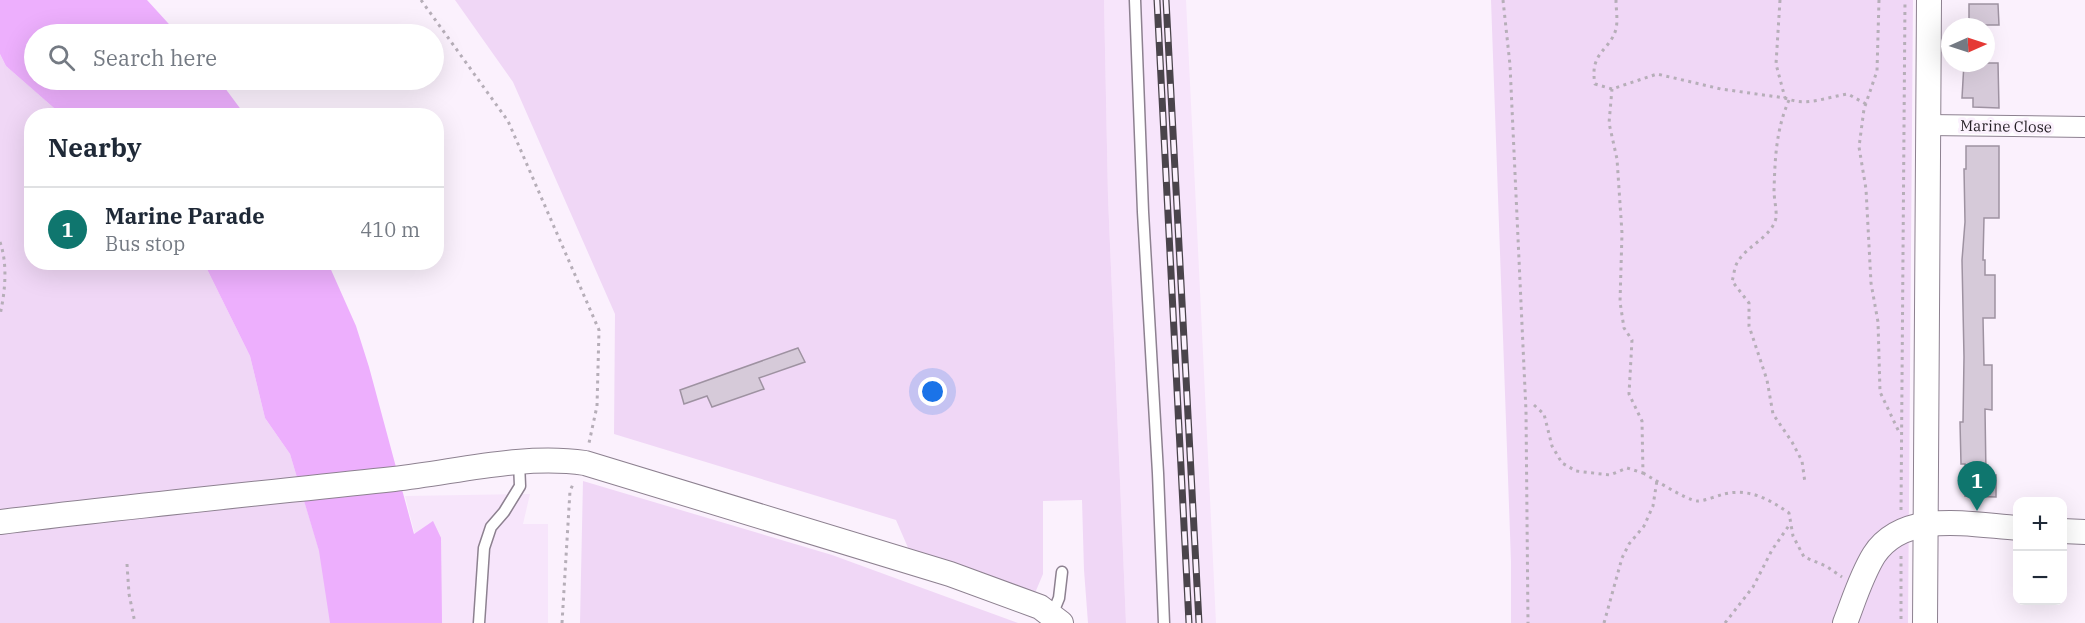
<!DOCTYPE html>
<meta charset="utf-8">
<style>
body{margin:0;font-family:"IBM Plex Serif",serif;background:#f6f6f7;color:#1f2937}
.controls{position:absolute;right:18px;bottom:18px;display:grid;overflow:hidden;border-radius:12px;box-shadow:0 6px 24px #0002}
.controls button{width:54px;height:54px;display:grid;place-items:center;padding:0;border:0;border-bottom:2px solid #e0e1e3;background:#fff;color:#1f2937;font:30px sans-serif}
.compass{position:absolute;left:1941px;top:18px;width:54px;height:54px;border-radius:50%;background:#fff;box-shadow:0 6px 24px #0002;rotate:87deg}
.you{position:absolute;left:933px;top:392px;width:21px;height:21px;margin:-15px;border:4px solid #fff;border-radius:50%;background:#1a73e8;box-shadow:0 0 0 9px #1a73e833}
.badge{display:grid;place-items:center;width:39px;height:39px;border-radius:50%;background:#0f766e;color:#fff;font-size:20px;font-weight:700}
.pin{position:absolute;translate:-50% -50px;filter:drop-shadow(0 2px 3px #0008)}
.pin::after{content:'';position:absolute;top:32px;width:21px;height:18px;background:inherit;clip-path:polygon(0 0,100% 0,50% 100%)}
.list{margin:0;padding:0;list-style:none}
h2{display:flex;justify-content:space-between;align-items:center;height:78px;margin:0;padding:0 24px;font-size:26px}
h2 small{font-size:20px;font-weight:400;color:#747a83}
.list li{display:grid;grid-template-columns:39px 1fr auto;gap:18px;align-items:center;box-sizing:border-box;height:84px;padding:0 24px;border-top:2px solid #e0e1e3}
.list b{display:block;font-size:22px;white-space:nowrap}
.list p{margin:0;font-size:20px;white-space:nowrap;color:#747a83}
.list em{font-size:20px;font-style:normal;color:#747a83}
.icon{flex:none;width:33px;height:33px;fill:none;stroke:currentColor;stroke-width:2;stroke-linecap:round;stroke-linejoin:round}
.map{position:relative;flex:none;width:2085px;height:623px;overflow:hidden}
.search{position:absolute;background:#fff;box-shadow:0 6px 24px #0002;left:24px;top:24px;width:420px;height:66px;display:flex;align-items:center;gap:15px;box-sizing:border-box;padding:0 21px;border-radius:33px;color:#747a83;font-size:22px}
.panel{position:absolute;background:#fff;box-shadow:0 6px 24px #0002;left:24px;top:108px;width:420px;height:162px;border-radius:24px}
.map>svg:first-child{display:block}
.built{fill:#f7e5fb}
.green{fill:#f0d7f6}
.water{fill:#edaffd}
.building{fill:#d6cad9;stroke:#9e92a1;stroke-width:1.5}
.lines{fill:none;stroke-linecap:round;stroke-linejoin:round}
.service-casing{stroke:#8d8190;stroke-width:13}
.minor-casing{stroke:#8d8190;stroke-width:22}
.tertiary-casing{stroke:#8d8190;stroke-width:26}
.path{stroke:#b6aeb8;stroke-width:3;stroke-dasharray:3 4.5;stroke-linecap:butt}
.service{stroke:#fff;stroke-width:10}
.minor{stroke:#fff;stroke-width:20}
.tertiary{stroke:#fff;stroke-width:24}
.rail-casing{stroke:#4a444b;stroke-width:7}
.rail{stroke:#fbf1fd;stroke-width:4.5;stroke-dasharray:14;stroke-linecap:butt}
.labels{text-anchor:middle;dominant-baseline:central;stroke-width:6;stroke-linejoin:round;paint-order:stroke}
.street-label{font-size:15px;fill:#231e24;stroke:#fbf1fd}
</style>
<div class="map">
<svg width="2085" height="623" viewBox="0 0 2085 623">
<rect width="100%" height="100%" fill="#fbf1fd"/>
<g class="built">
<polygon points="1104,0 1186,0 1216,623 1126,623 1108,197"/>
<polygon points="530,494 523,524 548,524 548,623 442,623 441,538 415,535 405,496"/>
</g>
<g class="green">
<polygon points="455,0 1104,0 1108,197 1126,623 1088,623 1084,570 1082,500 1043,501 1043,574 1035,593 909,550 896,520 614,434 615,314 513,82"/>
<polygon points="1491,0 1913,0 1908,623 1511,623 1511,562"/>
<polygon points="0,54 6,66 62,115 32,116 32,262 204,263 250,356 265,418 290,454 319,550 415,535 433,521 441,538 442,623 0,623"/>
<polygon points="583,481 832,555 1018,623 580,623"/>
</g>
<g class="water">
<polygon points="0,0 147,0 178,34 34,34 34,80 219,80 245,115 62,115 6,66 0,54"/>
<polygon points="204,263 328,263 356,326 369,367 414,534 433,521 441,538 442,623 330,623 319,551 290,454 265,418 250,356"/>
</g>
<g class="building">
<polygon points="1969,4 1998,4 1999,25 1969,25"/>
<polygon points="1964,63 1998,63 1999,108 1973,107 1973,98 1962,98"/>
<polygon points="1966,146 1999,146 1999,218 1984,218 1983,260 1985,260 1985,275 1995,275 1995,318 1983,318 1984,365 1992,365 1992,410 1985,409 1986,475 1996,475 1996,497 1965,496 1965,464 1961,464 1960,422 1963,422 1964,357 1962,260 1965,222 1964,169 1966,169"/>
<polygon points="798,348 805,362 759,378 764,389 712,407 707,396 684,404 680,390"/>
</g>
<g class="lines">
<defs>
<g id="service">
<polyline points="1135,0 1143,212 1158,473 1164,623"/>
<polyline points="1052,615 1059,598 1062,572"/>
<polyline points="479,623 484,548 491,527 504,512 520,486 519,462"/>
</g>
<polyline id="minor" points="1927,125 2085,127"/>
<g id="tertiary">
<path d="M0,522C131,506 263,493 394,479C457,472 522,454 585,463L950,574L1040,607L1061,623"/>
<polyline points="2062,531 2085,532"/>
<path d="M1845,623C1854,600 1861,576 1874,555C1904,509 1972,525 2018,528"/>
<polyline points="1925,623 1929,0"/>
</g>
</defs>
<use href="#service" class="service-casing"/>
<use href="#minor" class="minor-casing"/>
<use href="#tertiary" class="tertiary-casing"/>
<g class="path">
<polyline points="421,0 508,121 599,330 597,406 589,443"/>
<polyline points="1503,0 1510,65 1526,411 1528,623"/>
<path d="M1616,0C1616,9 1618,20 1616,29C1610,51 1589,52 1595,84L1612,89L1657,74L1721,89L1785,98C1807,107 1826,97 1848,94L1866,104"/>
<polyline points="1780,0 1776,64 1785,98"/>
<polyline points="1879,0 1877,71 1864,109 1859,147 1866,189 1871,283 1878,322 1880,392 1900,434"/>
<path d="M1789,100C1776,130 1775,158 1774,191C1774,198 1777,212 1776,218C1772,237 1746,246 1737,263C1734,268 1734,276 1732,281L1749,303V326L1767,380L1773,414L1792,442L1802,461L1805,483"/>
<path d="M0,242C8,265 5,292 0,315"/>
<polyline points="1534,405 1544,414 1552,446 1562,463 1576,471 1610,475 1627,468 1643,473 1642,421 1629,394 1632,340 1624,328 1620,302 1622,233 1617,159 1609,123 1612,89"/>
<path d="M1643,473C1654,479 1686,500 1697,501C1705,501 1716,496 1724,494C1749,488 1769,499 1789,513L1793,536L1804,557L1826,566L1842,577"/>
<polyline points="1901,510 1905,0"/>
<polyline points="1901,556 1901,623"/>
<polyline points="127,564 129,594 135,623"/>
<polyline points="562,623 570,491 574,482"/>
<polyline points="1604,623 1622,558 1629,544 1644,526 1653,506 1657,480"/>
<polyline points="1725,623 1753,587 1772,550 1790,524"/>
</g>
<use href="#service" class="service"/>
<use href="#minor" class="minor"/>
<use href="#tertiary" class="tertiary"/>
<defs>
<g id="rail">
<polyline points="1157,0 1189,623"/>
<polyline points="1166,0 1199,623"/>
</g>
</defs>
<use href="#rail" class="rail-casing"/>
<use href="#rail" class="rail"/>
</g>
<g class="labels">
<g class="street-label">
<text transform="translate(2006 126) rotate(1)">Marine Close</text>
</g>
</g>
</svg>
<div class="controls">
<button>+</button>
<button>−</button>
</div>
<svg class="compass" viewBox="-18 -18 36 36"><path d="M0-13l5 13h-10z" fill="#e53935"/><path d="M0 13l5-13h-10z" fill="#747a83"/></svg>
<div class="you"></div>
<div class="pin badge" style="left:1977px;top:511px">1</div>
<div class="search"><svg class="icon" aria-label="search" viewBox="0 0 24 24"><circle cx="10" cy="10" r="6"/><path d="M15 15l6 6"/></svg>Search here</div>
<section class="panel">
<h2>Nearby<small></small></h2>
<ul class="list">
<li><span class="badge">1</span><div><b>Marine Parade</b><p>Bus stop</p></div><em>410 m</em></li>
</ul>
</section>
</div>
